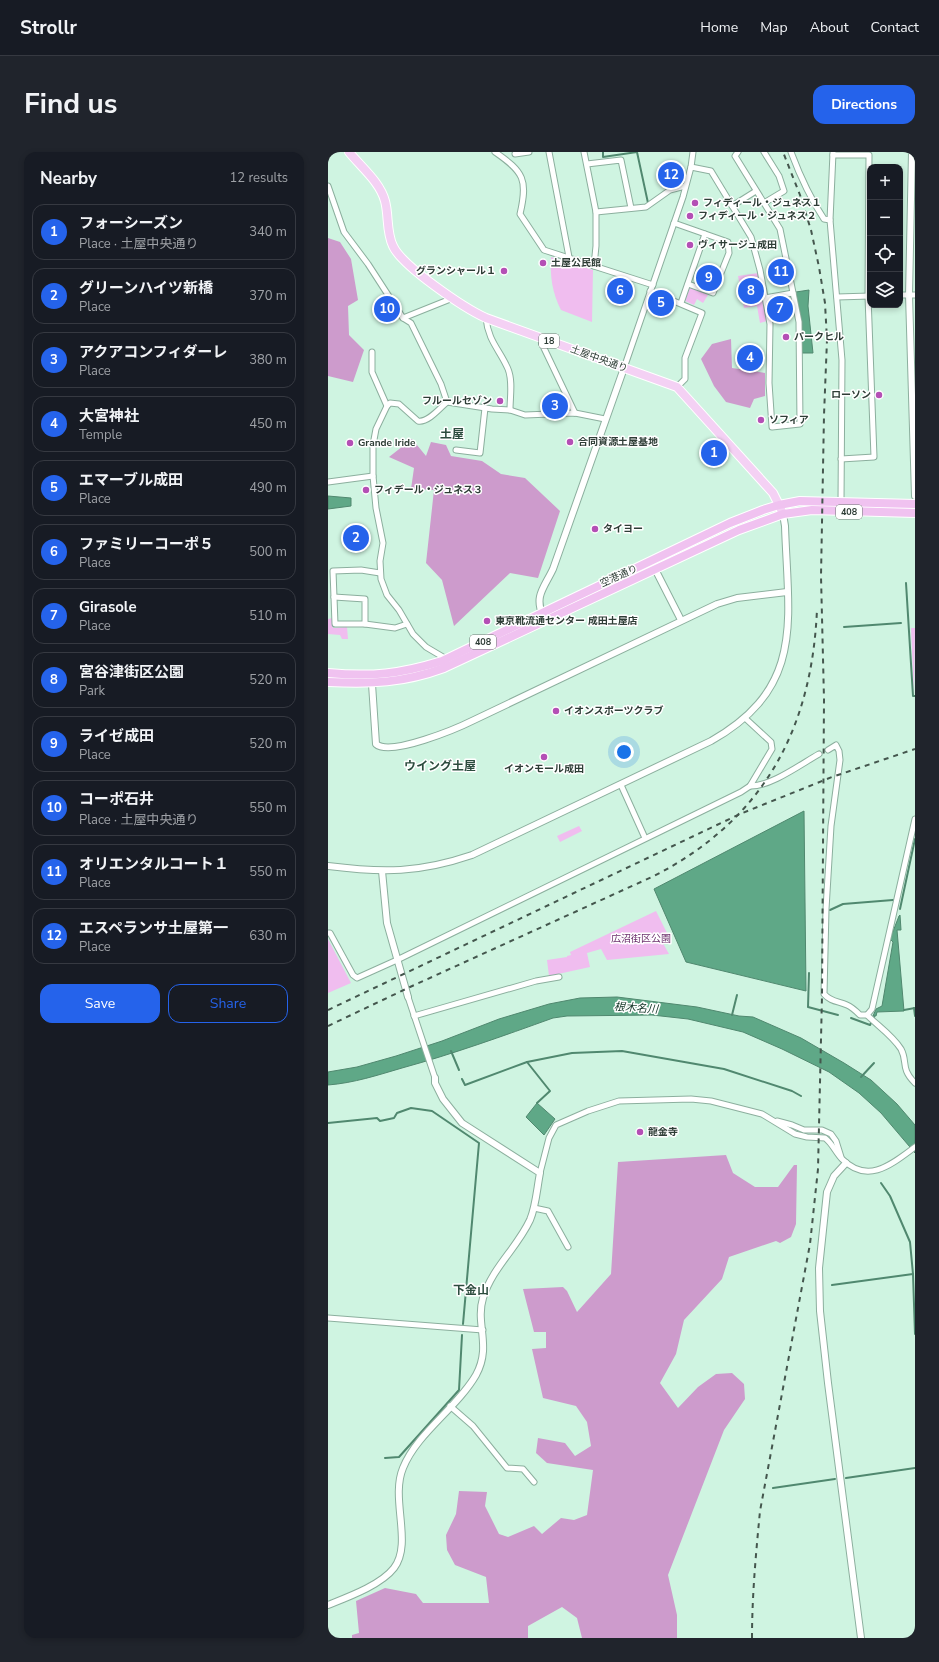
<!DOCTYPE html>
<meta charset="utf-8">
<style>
body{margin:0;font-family:"Nunito Sans","Noto Sans JP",sans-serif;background:#20242c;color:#f1f3f6}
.controls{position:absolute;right:12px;top:12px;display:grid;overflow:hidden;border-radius:8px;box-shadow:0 2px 6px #0003}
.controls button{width:36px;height:36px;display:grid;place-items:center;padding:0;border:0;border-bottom:1px solid #363941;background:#171b24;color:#f1f3f6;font:20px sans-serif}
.you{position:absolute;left:296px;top:600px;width:14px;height:14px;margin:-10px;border:3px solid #fff;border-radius:50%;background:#1a73e8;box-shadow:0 0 0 6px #1a73e833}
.badge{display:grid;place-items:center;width:26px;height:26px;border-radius:50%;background:#2563eb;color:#fff;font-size:13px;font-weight:700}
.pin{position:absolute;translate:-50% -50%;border:2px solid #fff;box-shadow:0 1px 4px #0006}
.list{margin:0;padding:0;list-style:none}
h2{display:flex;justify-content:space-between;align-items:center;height:52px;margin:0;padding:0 16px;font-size:17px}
h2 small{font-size:13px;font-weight:400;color:#9ea1a6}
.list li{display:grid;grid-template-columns:26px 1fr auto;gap:12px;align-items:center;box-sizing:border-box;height:56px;margin:0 8px 8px;padding:0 8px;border:1px solid #363941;border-radius:12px}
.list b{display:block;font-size:15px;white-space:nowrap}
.list p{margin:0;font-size:13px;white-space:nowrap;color:#9ea1a6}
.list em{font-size:13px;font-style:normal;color:#9ea1a6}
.actions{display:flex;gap:8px;padding:12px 16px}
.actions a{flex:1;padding:9px 0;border:1px solid #2563eb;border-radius:12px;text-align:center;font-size:14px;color:#2563eb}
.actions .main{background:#2563eb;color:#fff}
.icon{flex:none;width:22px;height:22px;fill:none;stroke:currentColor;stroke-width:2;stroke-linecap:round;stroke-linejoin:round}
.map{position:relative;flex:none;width:587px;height:1486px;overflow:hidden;border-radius:12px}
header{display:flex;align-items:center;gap:24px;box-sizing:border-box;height:56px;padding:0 20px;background:#171b24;border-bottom:1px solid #363941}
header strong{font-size:19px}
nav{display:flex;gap:22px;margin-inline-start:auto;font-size:14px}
.intro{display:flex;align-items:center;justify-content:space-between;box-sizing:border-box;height:96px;padding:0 24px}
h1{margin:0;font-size:28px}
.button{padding:10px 18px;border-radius:12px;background:#2563eb;color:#fff;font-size:14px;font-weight:700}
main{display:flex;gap:24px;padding:0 24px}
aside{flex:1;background:#171b24;border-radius:12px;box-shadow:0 2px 6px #0003}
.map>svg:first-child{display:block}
.green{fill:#f0bdef}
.forest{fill:#cd9bcc}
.water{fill:#5fa887;stroke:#50886f}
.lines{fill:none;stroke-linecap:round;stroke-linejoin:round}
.stream{stroke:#50886f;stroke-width:2}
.minor-casing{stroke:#8caf9e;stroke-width:7}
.tertiary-casing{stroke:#8caf9e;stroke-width:8}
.primary-casing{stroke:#fff;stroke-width:10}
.trunk-casing{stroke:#fff;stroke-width:10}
.minor{stroke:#fff;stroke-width:5}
.tertiary{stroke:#fff;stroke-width:6}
.primary{stroke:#f4d1f4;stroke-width:8}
.trunk{stroke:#f0c2f0;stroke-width:8}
.rail{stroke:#44564d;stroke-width:2;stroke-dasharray:5 5;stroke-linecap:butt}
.poi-dot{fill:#b44fb5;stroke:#fff;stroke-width:1.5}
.labels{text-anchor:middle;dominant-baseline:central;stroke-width:3;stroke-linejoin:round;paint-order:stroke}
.shield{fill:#fff;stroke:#6d7772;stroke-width:1}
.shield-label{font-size:9px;font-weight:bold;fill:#2e3d36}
.poi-label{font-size:10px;font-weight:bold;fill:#2e3d36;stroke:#fff;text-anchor:start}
.street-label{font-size:10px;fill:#2e3d36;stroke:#fff}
.park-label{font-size:10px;fill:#6b2f6c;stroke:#fff}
.water-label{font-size:11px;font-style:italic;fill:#17382a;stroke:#fff}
.quarter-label{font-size:12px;font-weight:bold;fill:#2c4c3e;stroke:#fff}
</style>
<header>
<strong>Strollr</strong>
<nav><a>Home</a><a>Map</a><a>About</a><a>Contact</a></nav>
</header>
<div class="intro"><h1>Find us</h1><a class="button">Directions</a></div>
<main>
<aside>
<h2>Nearby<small>12 results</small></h2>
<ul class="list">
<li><span class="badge">1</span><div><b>フォーシーズン</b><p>Place · 土屋中央通り</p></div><em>340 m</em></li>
<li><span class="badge">2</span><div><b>グリーンハイツ新橋</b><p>Place</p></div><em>370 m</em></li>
<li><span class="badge">3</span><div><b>アクアコンフィダーレ</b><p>Place</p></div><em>380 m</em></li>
<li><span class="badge">4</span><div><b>大宮神社</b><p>Temple</p></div><em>450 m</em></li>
<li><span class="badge">5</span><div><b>エマーブル成田</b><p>Place</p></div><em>490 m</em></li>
<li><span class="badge">6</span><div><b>ファミリーコーポ５</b><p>Place</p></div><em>500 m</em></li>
<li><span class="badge">7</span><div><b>Girasole</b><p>Place</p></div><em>510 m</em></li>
<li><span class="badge">8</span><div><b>宮谷津街区公園</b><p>Park</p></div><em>520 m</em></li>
<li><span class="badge">9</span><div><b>ライゼ成田</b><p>Place</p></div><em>520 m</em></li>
<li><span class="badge">10</span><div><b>コーポ石井</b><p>Place · 土屋中央通り</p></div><em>550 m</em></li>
<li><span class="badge">11</span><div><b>オリエンタルコート１</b><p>Place</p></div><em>550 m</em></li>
<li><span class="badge">12</span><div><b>エスペランサ土屋第一</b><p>Place</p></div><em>630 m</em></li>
</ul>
<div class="actions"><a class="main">Save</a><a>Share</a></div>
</aside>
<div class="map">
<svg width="587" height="1486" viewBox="0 0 587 1486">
<rect width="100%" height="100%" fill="#cff4e1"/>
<g class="green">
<path d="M223,105L265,118L264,170L233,158C224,140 222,125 223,105Z"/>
<polygon points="430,121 439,169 432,171 429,154 416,156 410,124"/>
<polygon points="362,135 380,143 375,151 369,147 366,153 357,149"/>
<polygon points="4,466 5,476 19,475 20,487 14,487 12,483 0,482 0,467"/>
<polygon points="583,476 587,476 586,544"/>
<polygon points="251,674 254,679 232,690 229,684"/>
<polygon points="328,759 339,781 332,786 341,802 279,808 273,797 259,801 262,815 221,824 219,808 239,805 239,804 243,803 242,800"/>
<polygon points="0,787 23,831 0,841"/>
</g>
<g class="forest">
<polygon points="0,86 12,90 23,107 30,148 20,154 21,183 36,198 25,230 0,224"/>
<polygon points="403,187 404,216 437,221 437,244 426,247 422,256 398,250 386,234 373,207 384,192"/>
<polygon points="84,287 98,304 103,290 118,293 123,304 154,309 173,322 197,326 232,359 210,426 182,421 126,474 114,428 98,411 106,338 83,337 86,316 61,305"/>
<polygon points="398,1003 405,1021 427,1035 450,1035 466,1013 469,1013 468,1072 463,1085 452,1091 448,1089 401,1105 394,1127 356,1168 348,1202 332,1231 350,1256 370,1235 388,1222 404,1221 416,1232 417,1247 396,1278 340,1423 349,1463 349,1486 254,1486 249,1466 234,1455 200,1474 200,1486 24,1486 24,1483 31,1481 28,1449 57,1436 88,1442 95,1451 161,1451 158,1425 127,1413 119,1398 118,1383 128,1362 131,1339 159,1340 157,1354 171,1382 180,1385 206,1374 214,1382 233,1366 246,1368 259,1363 265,1318 219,1311 208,1301 210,1286 237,1291 247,1304 263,1294 259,1270 248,1254 215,1246 204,1197 218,1196 218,1180 206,1180 195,1137 235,1135 239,1139 249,1160 283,1122 290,1010"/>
</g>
<g class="water">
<polygon points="481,138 480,154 485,201 474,201 474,170 468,140"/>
<polygon points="0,344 23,346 23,354 0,357"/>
<polygon points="476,659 478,839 358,810 326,737"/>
<polygon points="572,763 573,778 569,778 576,859 549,860 548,864 545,864 548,857 554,854 565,790 562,787 571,764"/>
<path d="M289,845L369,855L411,864L425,865L473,886L516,911L543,928L569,952L587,973V1001L553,961L531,941L501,920L454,897L415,880L360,867L324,863L239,864L225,866C175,884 125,902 74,916C50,923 26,931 0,933V920L29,915L68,904L114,889L171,867L221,852L252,846Z"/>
<polygon points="209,951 227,967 216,983 198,965"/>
</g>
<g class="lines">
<g class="stream">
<polyline points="275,0 275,5 309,0 320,51"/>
<polyline points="578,431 585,544 587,544"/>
<polyline points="516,475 573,471"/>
<polyline points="572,757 587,687"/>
<polyline points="502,758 515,752 565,748"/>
<polyline points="481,821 480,855 510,863"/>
<polyline points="586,856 587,864"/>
<polyline points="576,858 587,856"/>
<polyline points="404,863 409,843"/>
<polyline points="523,866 542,873 546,865"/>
<polyline points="123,899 131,918"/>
<polyline points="199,910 244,901 294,899 396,917 464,939 473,944"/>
<polyline points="533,925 546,911"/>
<polyline points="134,927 137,933 199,910 222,939 209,951"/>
<polyline points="0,971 49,966 52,969 66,966 69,961 83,956 104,959 151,991 135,1172"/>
<polyline points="553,1031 562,1044 582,1090 585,1122 587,1182"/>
<polyline points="504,1133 585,1122"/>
<polyline points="57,1306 71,1305 131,1238 134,1183"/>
<polyline points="518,1326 587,1316"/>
<polyline points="445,1336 507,1327"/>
</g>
<defs>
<g id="minor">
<path d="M167,0C196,20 200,28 192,62L216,98L325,133"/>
<polyline points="221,0 241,105"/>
<polyline points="256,0 268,60 268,94 266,114"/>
<polyline points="436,0 451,24 456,39 436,51"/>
<path d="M463,0C472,24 482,46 496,67L502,68"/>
<polyline points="505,1 502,68 514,208 513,349"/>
<polyline points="187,2 201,0"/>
<polyline points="505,3 541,3 540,144 546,305 513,307"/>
<polyline points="259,12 293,8 303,56"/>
<polyline points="363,15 383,19 423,85 432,118 442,172 441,231 444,275 472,272 471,170 452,77 407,4 410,0"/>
<polyline points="0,34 16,80 40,112 75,166 83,171 113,232 119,250"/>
<polyline points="404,54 428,39"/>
<polyline points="268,60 318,55 342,38 357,34"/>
<polyline points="346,71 400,90 401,101 385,141 360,132"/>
<polyline points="322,139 374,161 357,206 357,227 349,235"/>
<polyline points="572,143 587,143"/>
<polyline points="509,145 542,144"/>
<polyline points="437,146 465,141"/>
<polyline points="353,151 377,82"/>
<polyline points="75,166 125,146"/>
<path d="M158,166C160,189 172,198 180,217C185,229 182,245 182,258"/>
<polyline points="212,185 214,192 247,261"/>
<path d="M44,200V220L59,254L62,251L71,252L90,269C100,271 112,256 119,250L164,257L182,258L197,263L247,261L277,267"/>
<polyline points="296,216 355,45 363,15 365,0"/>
<polyline points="59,254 48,277 45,293 45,324 48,356 55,391 52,409 53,427 59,443 71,458 85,482 98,495 120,508"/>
<polyline points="128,298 152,301 157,256"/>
<polyline points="0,330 45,324"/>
<polyline points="52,421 33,418 5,419 7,472 37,472 67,476 79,472"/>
<polyline points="6,445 37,447 37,472"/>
<path d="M500,598L508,593L511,599L512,608L503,674L498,757L496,842C503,850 510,849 519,853C524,855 528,859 532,863H539C550,874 564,883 573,897C580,910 572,916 587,931"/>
<polyline points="293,633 317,686"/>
<path d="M422,634C442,635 473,612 491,602"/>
<polyline points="0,781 2,781 25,823 29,826 69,808 413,640 422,634 444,597 443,590 417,566"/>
<polyline points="80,845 107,926"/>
<polyline points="539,863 544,857 587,667"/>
<polyline points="86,864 208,829 231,825"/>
<polyline points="449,969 464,973 476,978 494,978 503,982 508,989 513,1005"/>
<path d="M212,1021L221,986L228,973L260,959L291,949L363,947L383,949L434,962L467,982L479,985L497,986C504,991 508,1001 514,1007C540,1033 564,1012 587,995"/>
<polyline points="206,1056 220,1059 240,1095"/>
<polyline points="0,1166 155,1178"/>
<polyline points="122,1254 145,1274 179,1316 195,1317 206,1330"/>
</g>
<g id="tertiary">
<polyline points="584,0 581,143 587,344"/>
<polyline points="327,417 353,468"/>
<path d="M215,464C206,444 216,436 225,417L296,216"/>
<path d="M44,532L48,592C62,605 130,576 146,568L389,452L409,446L459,440"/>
<path d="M0,714C55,721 91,721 144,703L383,589C478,535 460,468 457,374L455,362"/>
<polyline points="54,719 59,771 80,845"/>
<polyline points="518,1011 506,1024 499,1040 491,1116 492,1159 500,1231 533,1486"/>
<path d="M0,1453C20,1445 53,1433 66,1416C85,1391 62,1347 75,1316C89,1281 129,1256 148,1223C164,1194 147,1172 155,1146C164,1116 189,1096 202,1068C208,1054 209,1036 212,1021L134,971L115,947L107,931V926"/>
</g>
<path id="primary" d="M21,0C33,15 52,30 57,49C61,63 58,80 65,94C74,114 136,156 158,166L349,235L445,341L451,353L455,362"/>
<g id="trunk">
<path d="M0,521C44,525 72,522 114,509L402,371L435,358L451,353L472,349L587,352"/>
<path d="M0,530C44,532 75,531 116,516L411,378L455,362L484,358L587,361"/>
</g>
</defs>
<use href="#minor" class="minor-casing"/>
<use href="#tertiary" class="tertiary-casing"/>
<use href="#primary" class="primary-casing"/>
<use href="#trunk" class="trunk-casing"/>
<use href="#minor" class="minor"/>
<use href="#tertiary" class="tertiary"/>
<use href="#primary" class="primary"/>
<use href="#trunk" class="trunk"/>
<g class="rail">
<polyline points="0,858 412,662 504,625 587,597"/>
<path d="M0,874L82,835L326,724C435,668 484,578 489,457"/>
<path d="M424,1486C424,1443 428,1401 432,1359L482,1092L490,1017L494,844L496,547L493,424L496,263L499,188L497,151L491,115L483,78L472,43L455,0"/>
</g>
</g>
<g class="poi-dot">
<circle cx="367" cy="51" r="4"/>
<circle cx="362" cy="64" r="4"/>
<circle cx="362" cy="93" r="4"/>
<circle cx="215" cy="111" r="4"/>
<circle cx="176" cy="119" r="4"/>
<circle cx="458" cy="185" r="4"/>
<circle cx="551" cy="243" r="4"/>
<circle cx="172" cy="249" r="4"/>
<circle cx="433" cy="268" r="4"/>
<circle cx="242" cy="290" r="4"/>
<circle cx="22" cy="291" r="4"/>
<circle cx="38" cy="338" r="4"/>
<circle cx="267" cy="377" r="4"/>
<circle cx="159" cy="469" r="4"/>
<circle cx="228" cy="559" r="4"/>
<circle cx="216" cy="605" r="4"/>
<circle cx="312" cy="980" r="4"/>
</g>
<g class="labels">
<g class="shield">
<rect x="211" y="182" width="20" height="14" rx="3"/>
<rect x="508" y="353" width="26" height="14" rx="3"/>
<rect x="142" y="483" width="26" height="14" rx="3"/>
</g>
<g class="shield-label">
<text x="221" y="189">18</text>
<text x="521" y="360">408</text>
<text x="155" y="490">408</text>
</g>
<g class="poi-label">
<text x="375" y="51">フィディール・ジュネス１</text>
<text x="370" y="64">フィディール・ジュネス２</text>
<text x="370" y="93">ヴィサージュ成田</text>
<text x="223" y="111">土屋公民館</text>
<text x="168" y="119" text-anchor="end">グランシャール１</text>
<text x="466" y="185">パークヒル</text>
<text x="543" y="243" text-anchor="end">ローソン</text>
<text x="164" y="249" text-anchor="end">フルールセゾン</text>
<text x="441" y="268">ソフィア</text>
<text x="250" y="290">合同資源土屋基地</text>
<text x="30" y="291">Grande Iride</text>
<text x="46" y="338">フィデール・ジュネス３</text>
<text x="275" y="377">タイヨー</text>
<text x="167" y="469">東京靴流通センター 成田土屋店</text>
<text x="236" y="559">イオンスポーツクラブ</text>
<text x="216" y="617" text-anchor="middle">イオンモール成田</text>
<text x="320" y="980">龍金寺</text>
</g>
<g class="street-label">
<text transform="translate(271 207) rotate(20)">土屋中央通り</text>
<text transform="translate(291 424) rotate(-24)">空港通り</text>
</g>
<g class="park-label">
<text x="313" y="787">広沼街区公園</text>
</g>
<g class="water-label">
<text transform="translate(308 856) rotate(4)">根木名川</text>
</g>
<g class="quarter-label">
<text x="124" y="282">土屋</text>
<text x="112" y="614">ウイング土屋</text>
<text x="143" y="1138">下金山</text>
</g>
</g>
</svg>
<div class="controls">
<button>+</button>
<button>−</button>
<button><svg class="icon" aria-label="locate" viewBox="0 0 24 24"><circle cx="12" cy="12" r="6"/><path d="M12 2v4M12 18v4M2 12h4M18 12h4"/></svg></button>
<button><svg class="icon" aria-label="layers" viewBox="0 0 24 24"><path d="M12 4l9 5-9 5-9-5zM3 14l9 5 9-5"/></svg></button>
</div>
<div class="you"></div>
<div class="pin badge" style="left:386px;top:301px">1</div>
<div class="pin badge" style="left:28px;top:386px">2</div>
<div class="pin badge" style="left:227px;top:254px">3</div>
<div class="pin badge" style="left:422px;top:206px">4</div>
<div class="pin badge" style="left:333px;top:151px">5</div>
<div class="pin badge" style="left:292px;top:139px">6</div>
<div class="pin badge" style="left:452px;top:157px">7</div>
<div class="pin badge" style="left:423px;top:139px">8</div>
<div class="pin badge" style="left:381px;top:126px">9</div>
<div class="pin badge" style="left:59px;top:157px">10</div>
<div class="pin badge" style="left:453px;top:120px">11</div>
<div class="pin badge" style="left:343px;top:23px">12</div>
</div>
</main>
